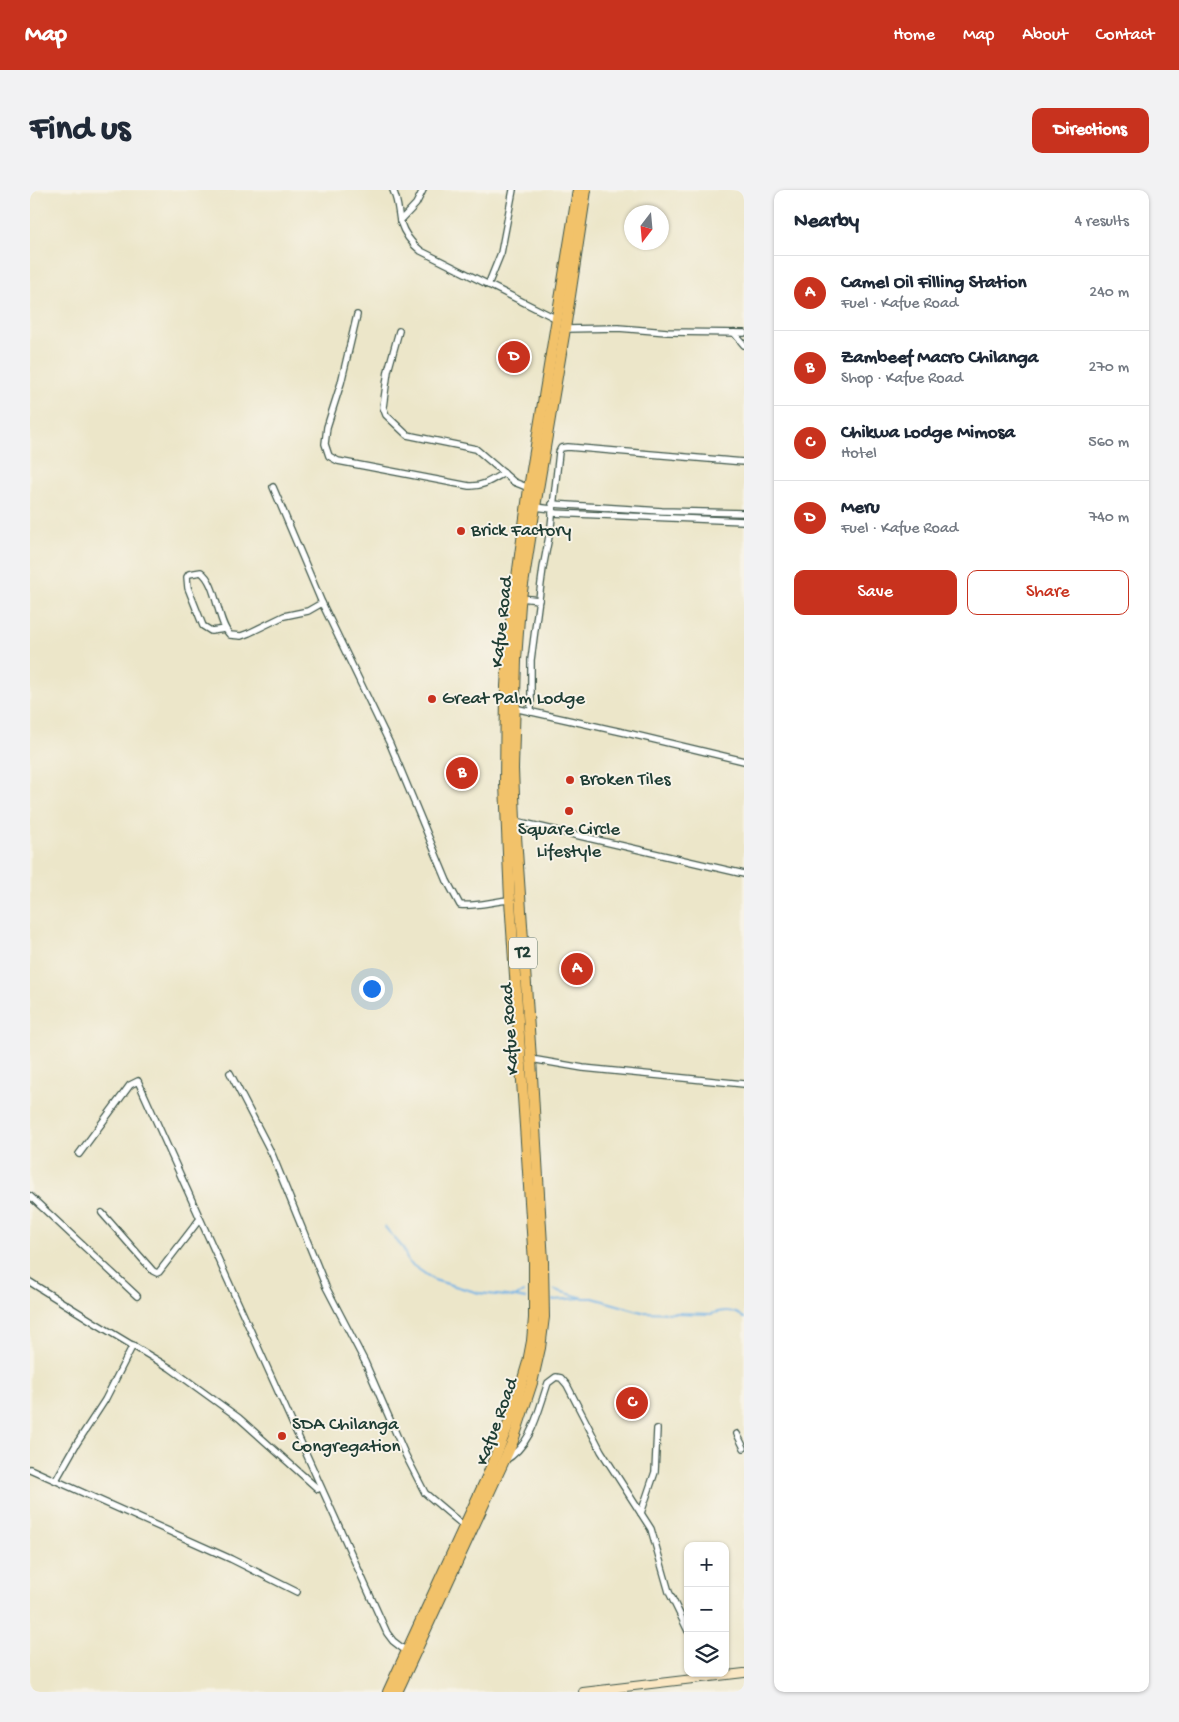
<!DOCTYPE html>
<meta charset="utf-8">
<style>
body{margin:0;font-family:"Gochi Hand",sans-serif;background:#f2f2f3;color:#1f2937}
.controls{position:absolute;right:15px;bottom:15px;display:grid;overflow:hidden;border-radius:10px;box-shadow:0 1px 4px #0004}
.controls button{width:45px;height:45px;display:grid;place-items:center;padding:0;border:0;border-bottom:1px solid #e0e1e3;background:#fff;color:#1f2937;font:25px sans-serif}
.compass{position:absolute;left:594px;top:15px;width:45px;height:45px;border-radius:50%;background:#fff;box-shadow:0 1px 4px #0004;rotate:196deg}
.you{position:absolute;left:341px;top:798px;width:18px;height:18px;margin:-12px;border:4px solid #fff;border-radius:50%;background:#1a73e8;box-shadow:0 0 0 8px #1a73e833}
.badge{display:grid;place-items:center;width:32px;height:32px;border-radius:50%;background:#c8321e;color:#fff;font-size:16px;font-weight:700}
.pin{position:absolute;translate:-50% -50%;border:2px solid #fff;box-shadow:0 1px 5px #0006}
.list{margin:0;padding:0;list-style:none}
h2{display:flex;justify-content:space-between;align-items:center;height:65px;margin:0;padding:0 20px;font-size:21px}
h2 small{font-size:16px;font-weight:400;color:#747a83}
.list li{display:grid;grid-template-columns:32px 1fr auto;gap:15px;align-items:center;box-sizing:border-box;height:75px;padding:0 20px;border-top:1px solid #e0e1e3}
.list b{display:block;font-size:19px;white-space:nowrap}
.list p{margin:0;font-size:16px;white-space:nowrap;color:#747a83}
.list em{font-size:16px;font-style:normal;color:#747a83}
.actions{display:flex;gap:10px;padding:15px 20px}
.actions a{flex:1;padding:11px 0;border:1px solid #c8321e;border-radius:10px;text-align:center;font-size:18px;color:#c8321e}
.actions .main{background:#c8321e;color:#fff}
.icon{flex:none;width:28px;height:28px;fill:none;stroke:currentColor;stroke-width:2;stroke-linecap:round;stroke-linejoin:round}
.map{position:relative;flex:none;width:714px;height:1502px;overflow:hidden;border-radius:10px}
header{display:flex;align-items:center;gap:30px;box-sizing:border-box;height:70px;padding:0 25px;background:#c8321e;color:#fff}
header strong{font-size:24px}
nav{display:flex;gap:28px;margin-inline-start:auto;font-size:18px}
.intro{display:flex;align-items:center;justify-content:space-between;box-sizing:border-box;height:120px;padding:0 30px}
h1{margin:0;font-size:35px}
.button{padding:12px 22px;border-radius:10px;background:#c8321e;color:#fff;font-size:18px;font-weight:700}
main{display:flex;gap:30px;padding:0 30px}
aside{flex:1;background:#fff;border-radius:10px;box-shadow:0 1px 4px #0004}
.map>svg:first-child{display:block}
.lines{fill:none;stroke-linecap:round;stroke-linejoin:round}
.stream{stroke:#72b2e6;stroke-width:2}
.street-casing{stroke:#3e564a;stroke-width:8}
.secondary-casing{stroke:#3e564a;stroke-width:10}
.highway-casing{stroke:#3e564a;stroke-width:12}
.street{stroke:#fff;stroke-width:5.5}
.secondary{stroke:#fae7c3;stroke-width:8}
.highway{stroke:#f2c26a;stroke-width:10}
.poi-dot{fill:#c8321e;stroke:#f7f3e8;stroke-width:2}
.labels{text-anchor:middle;dominant-baseline:central;stroke-width:4;stroke-linejoin:round;paint-order:stroke}
.shield{fill:#f7f3e8;stroke:#60746a;stroke-width:1}
.shield-label{font-size:18px;font-weight:bold;fill:#1f3d34}
.poi-label{font-size:19px;fill:#1f3d34;stroke:#f7f3e8;text-anchor:start}
.street-label{font-size:19px;fill:#1f3d34;stroke:#f7f3e8}
</style>
<header>
<strong>Map</strong>
<nav><a>Home</a><a>Map</a><a>About</a><a>Contact</a></nav>
</header>
<div class="intro"><h1>Find us</h1><a class="button">Directions</a></div>
<main>
<div class="map">
<svg width="714" height="1502" viewBox="0 0 714 1502">
<rect width="100%" height="100%" fill="#f7f3e8"/>
<filter id="ink" filterUnits="userSpaceOnUse"><feTurbulence type="fractalNoise" baseFrequency=".02" numOctaves="2"/><feDisplacementMap in="SourceGraphic" scale="10" xChannelSelector="R" yChannelSelector="G"/><feConvolveMatrix kernelMatrix="1 2 1 2 8 2 1 2 1" color-interpolation-filters="sRGB"/></filter>
<filter id="wash" filterUnits="userSpaceOnUse"><feTurbulence type="fractalNoise" baseFrequency=".0096" numOctaves="4" result="noise"/><feDisplacementMap in="SourceGraphic" scale="20" xChannelSelector="R" yChannelSelector="G"/><feGaussianBlur stdDeviation="1.12" result="paint"/><feColorMatrix in="noise" values="0 0 0 0 0 0 0 0 0 0 0 0 0 0 0 0 0 1.4 0 .05"/><feComposite in="paint" operator="in"/></filter>
<g filter="url(#wash)">
<rect width="100%" height="100%" fill="#ece6c9"/>
<g class="lines">
<g class="stream">
<polyline points="355,1037 373,1058 378,1072 404,1090 449,1103 485,1107 493,1102"/>
<path d="M525,1100L554,1108H563L612,1122L681,1124C693,1120 704,1119 714,1128"/>
<polyline points="485,1107 496,1109"/>
<polyline points="523,1110 551,1108"/>
</g>
</g>
</g>
<g filter="url(#ink)">
<g class="lines">
<defs>
<g id="street">
<path d="M363,0C368,11 368,20 370,31C374,43 382,54 391,61L527,129"/>
<polyline points="370,31 386,14 393,0"/>
<polyline points="458,95 471,63 483,0"/>
<path d="M327,125L311,193L297,237L295,254L299,266L308,271L439,296C453,297 463,289 474,283"/>
<polyline points="535,139 588,138 637,142 714,143"/>
<polyline points="369,141 358,181 353,217 356,225 377,245 446,259 484,292 499,298"/>
<polyline points="704,143 714,155"/>
<path d="M243,297L292,413L360,554L417,691L430,715C445,717 464,711 480,710"/>
<polyline points="522,314 632,321 714,323"/>
<polyline points="505,317 522,319"/>
<polyline points="522,323 714,331"/>
<polyline points="491,408 509,410"/>
<path d="M195,439L181,441L173,436L158,398L157,387L159,384L171,382C187,393 187,432 200,445L211,446L219,443L254,426L278,421L292,413"/>
<polyline points="484,518 601,544 714,571"/>
<polyline points="501,522 501,470 513,378 521,336 529,262 531,258 538,257 714,272"/>
<polyline points="485,631 714,684"/>
<polyline points="501,869 553,878 714,894"/>
<polyline points="200,883 242,964 296,1097 335,1172 375,1264 395,1303 434,1336"/>
<polyline points="49,964 100,895 108,891 357,1443 363,1451 376,1461"/>
<polyline points="0,1006 107,1106"/>
<polyline points="72,1023 123,1081 127,1083 129,1082 169,1030"/>
<polyline points="0,1092 62,1131 140,1178 209,1228 288,1299"/>
<polyline points="707,1244 714,1258"/>
<path d="M474,1271C502,1256 508,1221 518,1193L526,1187L531,1188L537,1195L571,1261L621,1339L639,1402L658,1441"/>
<polyline points="0,1279 201,1369 267,1402"/>
<polyline points="26,1290 47,1253 75,1210 103,1155"/>
<polyline points="611,1323 625,1282 627,1239"/>
</g>
<polyline id="secondary" points="553,1502 714,1483"/>
<g id="highway">
<polyline points="358,1502 457,1287 483,1223 498,1172 502,1151 504,1128 504,1072 480,710 475,594 476,496 479,447 499,298 548,0"/>
<polyline points="367,1502 483,1251 502,1193 510,1158 514,1127 513,1072 501,869 485,631 483,579 486,470 490,414 505,317 535,139 556,0"/>
</g>
</defs>
<use href="#street" class="street-casing"/>
<use href="#secondary" class="secondary-casing"/>
<use href="#highway" class="highway-casing"/>
<use href="#street" class="street"/>
<use href="#secondary" class="secondary"/>
<use href="#highway" class="highway"/>
</g>
</g>
<g class="poi-dot">
<circle cx="431" cy="341" r="5"/>
<circle cx="402" cy="509" r="5"/>
<circle cx="540" cy="590" r="5"/>
<circle cx="539" cy="621" r="5"/>
<circle cx="252" cy="1246" r="5"/>
</g>
<g class="labels">
<rect class="shield" x="479" y="747.5" width="28" height="31" rx="4"/>
<g class="shield-label">
<text x="493" y="763">T2</text>
</g>
<g class="poi-label">
<text x="441" y="341">Brick Factory</text>
<text x="412" y="509">Great Palm Lodge</text>
<text x="550" y="590">Broken Tiles</text>
<text x="539" y="640" text-anchor="middle">Square Circle<tspan x="539" dy="22">Lifestyle</tspan></text>
<text x="262" y="1235">SDA Chilanga<tspan x="262" dy="22">Congregation</tspan></text>
</g>
<g class="street-label">
<text transform="translate(473 432) rotate(-84)">Kafue Road</text>
<text transform="translate(481 839) rotate(-94)">Kafue Road</text>
<text transform="translate(468 1232) rotate(-70)">Kafue Road</text>
</g>
</g>
</svg>
<div class="controls">
<button>+</button>
<button>−</button>
<button><svg class="icon" aria-label="layers" viewBox="0 0 24 24"><path d="M12 4l9 5-9 5-9-5zM3 14l9 5 9-5"/></svg></button>
</div>
<svg class="compass" viewBox="-18 -18 36 36"><path d="M0-13l5 13h-10z" fill="#e53935"/><path d="M0 13l5-13h-10z" fill="#747a83"/></svg>
<div class="you"></div>
<div class="pin badge" style="left:547px;top:779px">A</div>
<div class="pin badge" style="left:432px;top:583px">B</div>
<div class="pin badge" style="left:602px;top:1213px">C</div>
<div class="pin badge" style="left:484px;top:167px">D</div>
</div>
<aside>
<h2>Nearby<small>4 results</small></h2>
<ul class="list">
<li><span class="badge">A</span><div><b>Camel Oil Filling Station</b><p>Fuel · Kafue Road</p></div><em>240 m</em></li>
<li><span class="badge">B</span><div><b>Zambeef Macro Chilanga</b><p>Shop · Kafue Road</p></div><em>270 m</em></li>
<li><span class="badge">C</span><div><b>Chikwa Lodge Mimosa</b><p>Hotel</p></div><em>560 m</em></li>
<li><span class="badge">D</span><div><b>Meru</b><p>Fuel · Kafue Road</p></div><em>740 m</em></li>
</ul>
<div class="actions"><a class="main">Save</a><a>Share</a></div>
</aside>
</main>
